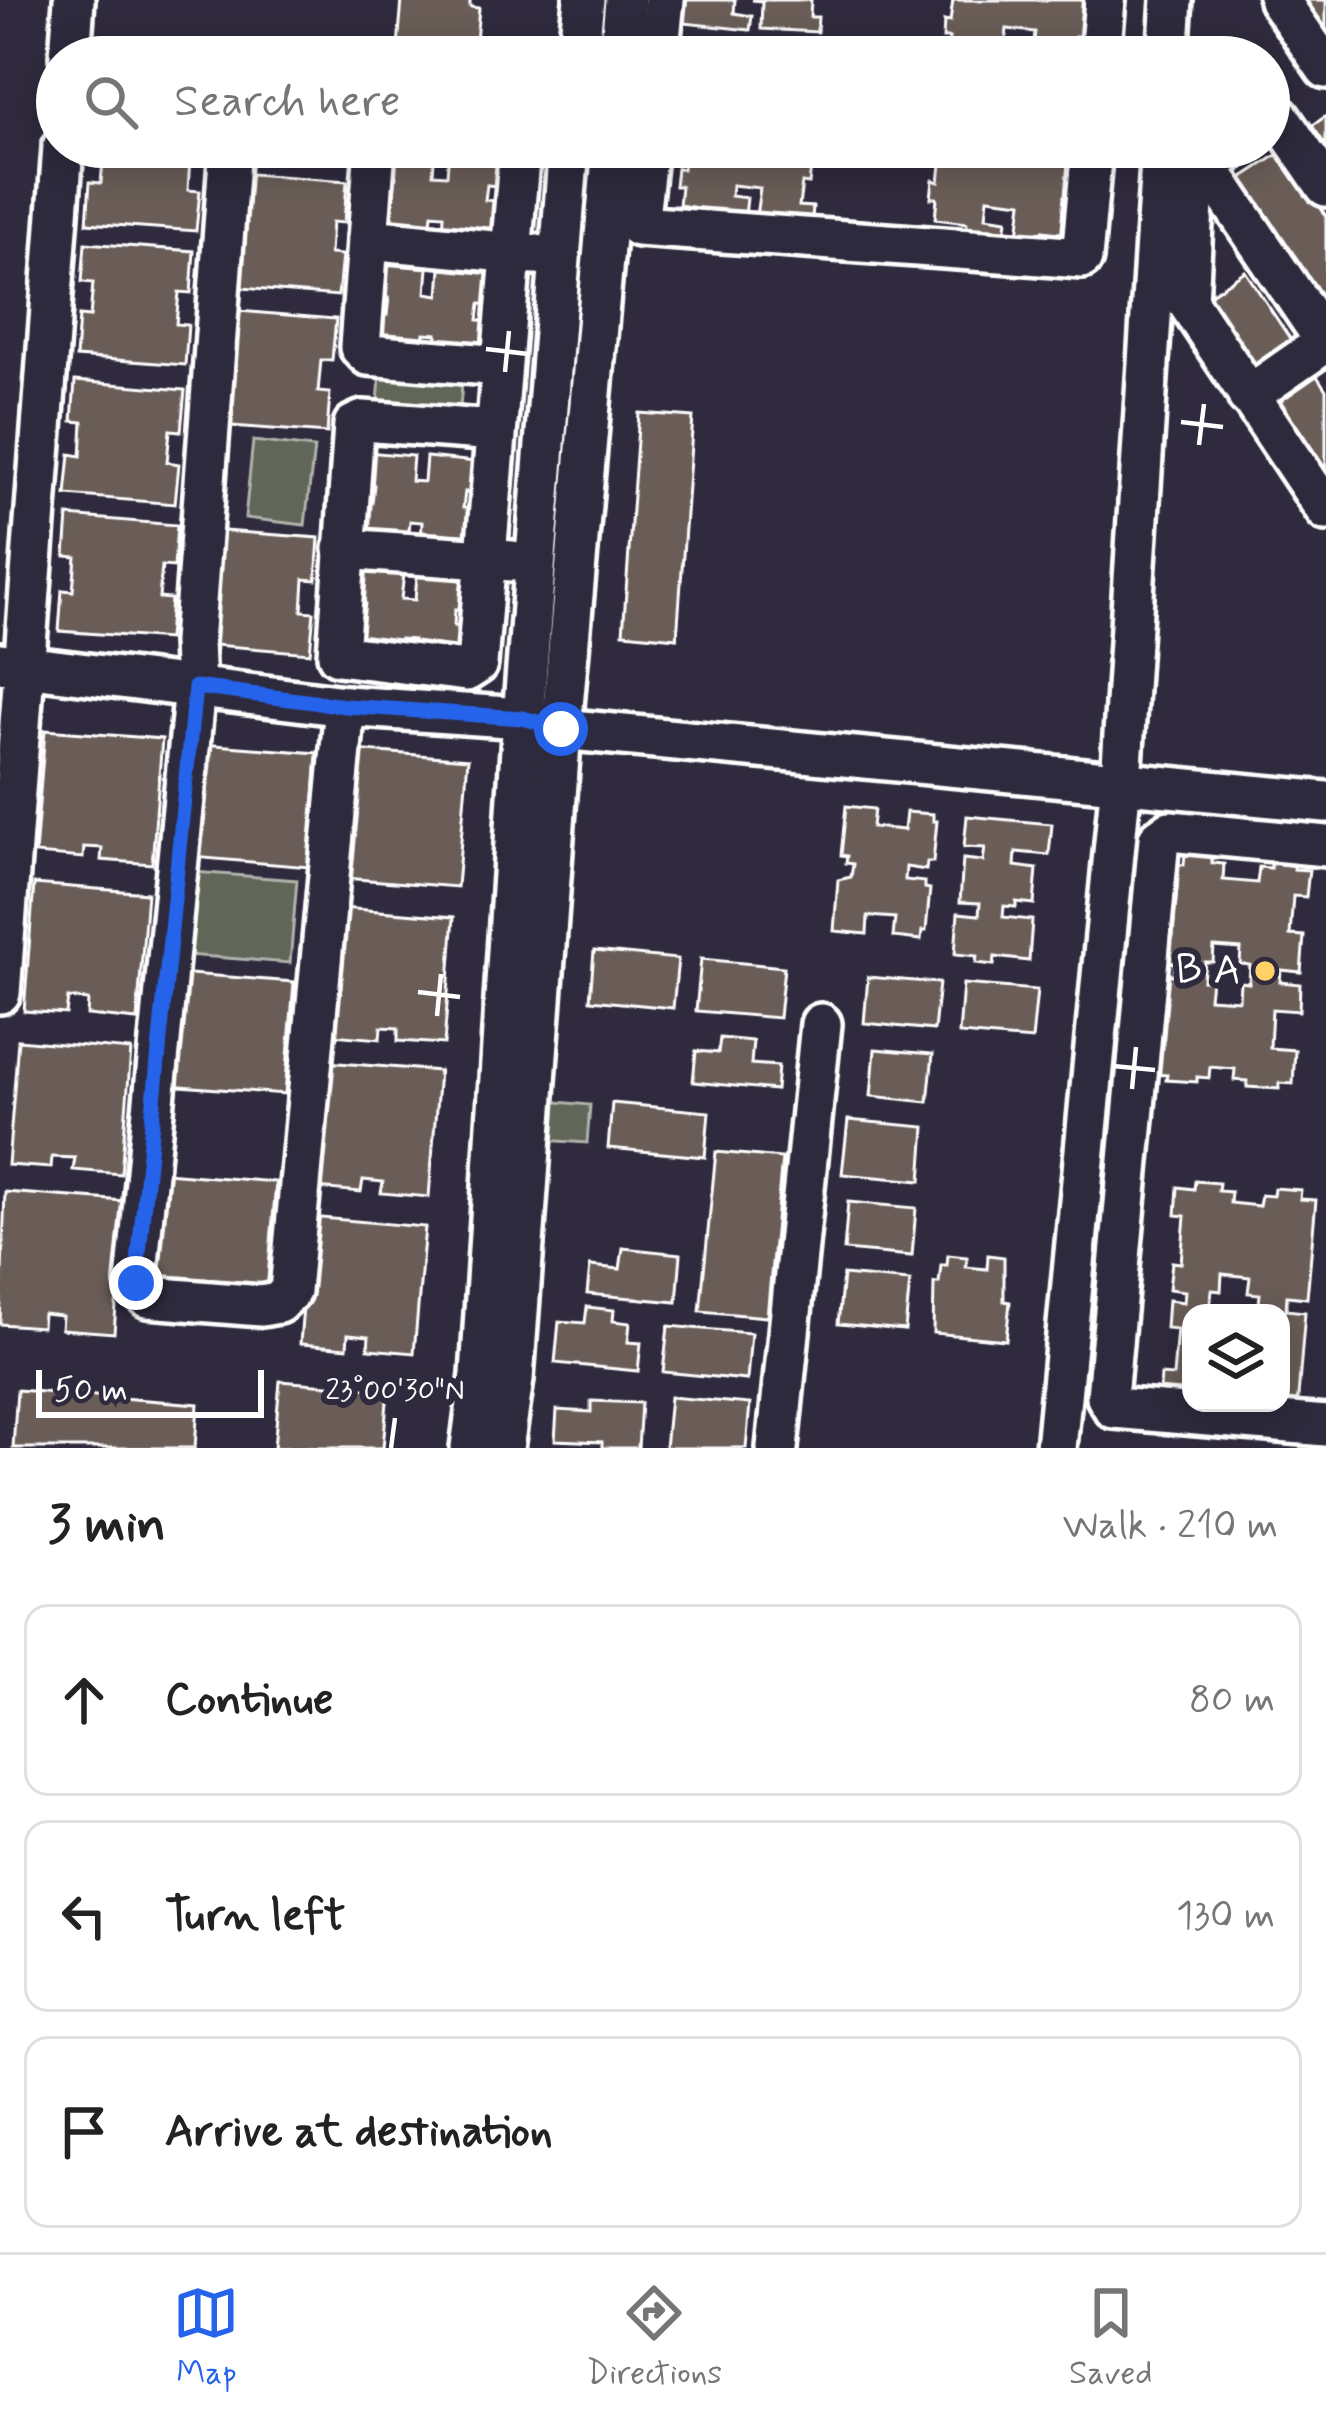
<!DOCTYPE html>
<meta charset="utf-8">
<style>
body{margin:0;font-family:Mynerve,sans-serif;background:#f2f2f2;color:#222}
.controls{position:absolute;right:36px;bottom:36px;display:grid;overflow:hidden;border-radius:24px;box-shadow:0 6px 30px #0003}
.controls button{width:108px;height:108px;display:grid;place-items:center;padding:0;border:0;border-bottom:3px solid #e0e0e0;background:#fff;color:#222;font:60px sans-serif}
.scale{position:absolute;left:36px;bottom:30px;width:228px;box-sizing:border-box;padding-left:12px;border:6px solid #fff;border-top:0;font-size:33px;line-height:42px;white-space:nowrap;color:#fff;-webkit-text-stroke:9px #2f2a3d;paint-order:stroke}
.stop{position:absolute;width:36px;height:36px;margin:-27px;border:9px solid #2563eb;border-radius:50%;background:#fff}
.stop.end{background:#2563eb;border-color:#fff;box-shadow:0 3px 12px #0008}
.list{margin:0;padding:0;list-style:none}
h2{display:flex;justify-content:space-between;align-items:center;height:156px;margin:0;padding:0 48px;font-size:51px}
h2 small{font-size:39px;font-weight:400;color:#767676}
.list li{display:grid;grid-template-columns:78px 1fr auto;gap:36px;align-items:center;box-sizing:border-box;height:192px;margin:0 24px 24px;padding:0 24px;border:3px solid #e0e0e0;border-radius:24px}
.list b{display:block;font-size:45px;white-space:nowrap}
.list em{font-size:39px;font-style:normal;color:#767676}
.icon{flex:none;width:66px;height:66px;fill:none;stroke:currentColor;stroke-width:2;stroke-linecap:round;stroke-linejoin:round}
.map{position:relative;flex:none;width:1326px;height:1448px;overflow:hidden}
.search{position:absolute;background:#fff;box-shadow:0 6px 30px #0003;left:36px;right:36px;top:36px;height:132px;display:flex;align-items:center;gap:30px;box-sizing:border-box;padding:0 42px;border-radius:66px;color:#767676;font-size:45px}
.sheet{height:804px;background:#fff}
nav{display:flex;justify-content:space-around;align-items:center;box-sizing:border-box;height:168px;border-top:3px solid #e0e0e0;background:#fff;font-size:33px;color:#767676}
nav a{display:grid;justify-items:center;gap:6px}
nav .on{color:#2563eb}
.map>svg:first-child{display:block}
.green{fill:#616658;stroke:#b0b2ac;stroke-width:3}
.building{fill:#6b5d59;stroke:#fff;stroke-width:3;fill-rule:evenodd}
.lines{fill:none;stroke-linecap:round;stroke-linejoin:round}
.minor-casing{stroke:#fff;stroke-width:48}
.minor{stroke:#2f2a3d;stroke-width:39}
.route{stroke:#2563eb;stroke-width:15}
.ticks{fill:none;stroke:#fff;stroke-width:4.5}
.poi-dot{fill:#ffd166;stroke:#2f2a3d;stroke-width:4.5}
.labels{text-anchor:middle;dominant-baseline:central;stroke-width:12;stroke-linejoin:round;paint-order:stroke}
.poi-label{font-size:42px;fill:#fff;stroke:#2f2a3d;text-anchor:end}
.ticks-label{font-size:30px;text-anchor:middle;fill:#fff;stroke:#2f2a3d;stroke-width:12;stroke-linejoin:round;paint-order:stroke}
</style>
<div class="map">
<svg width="1326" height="1448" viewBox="0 0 1326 1448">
<rect width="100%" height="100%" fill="#2f2a3d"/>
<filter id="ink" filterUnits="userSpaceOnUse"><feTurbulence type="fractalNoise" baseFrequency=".00833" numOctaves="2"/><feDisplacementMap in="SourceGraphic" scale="24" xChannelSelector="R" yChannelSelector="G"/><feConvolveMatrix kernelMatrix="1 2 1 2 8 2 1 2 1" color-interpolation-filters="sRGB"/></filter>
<g filter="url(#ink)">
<g class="green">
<polygon points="382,354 464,361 460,408 378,402"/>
<polygon points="253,441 314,448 305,525 245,518"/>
<polygon points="193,872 297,880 290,963 187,955"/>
<polygon points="547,1101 590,1105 587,1143 543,1140"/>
</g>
<g class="building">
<polygon points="402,0 470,0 470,7 479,8 475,53 489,57 392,57 393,46 398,46"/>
<polygon points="735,0 734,13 752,16 750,30 684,23 685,1 679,0"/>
<polygon points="752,0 811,0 810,17 818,17 817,32 761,29 762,1"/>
<polygon points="953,0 1087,0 1083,36 1075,36 1073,57 1032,57 1035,32 1007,29 1005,47 1019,48 1018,57 947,57 949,38 943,38 944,21 950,22"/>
<polygon points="1301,0 1326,0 1326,37"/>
<polygon points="1326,116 1326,174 1300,134"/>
<polygon points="203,147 202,158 190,158 188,190 200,191 196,231 87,223 90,182 101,183 104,149 93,147"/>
<polygon points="377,147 435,149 433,174 447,175 449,150 509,155 507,187 487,185 485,200 505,202 502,240 443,234 444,215 432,214 430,233 370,228 373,193 394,195 396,177 375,176"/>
<polygon points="685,147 813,147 809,184 802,183 799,206 813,207 812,218 756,216 760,188 732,185 731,196 747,198 745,216 679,205 681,186 675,186 677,168 683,169"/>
<polygon points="943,147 1068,147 1067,157 1076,157 1072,196 1064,196 1062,218 1069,219 1068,234 1042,231 1041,238 1018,235 1022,202 988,198 986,217 1007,220 1005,234 966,230 967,223 935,219 937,198 931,198 933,180 939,182"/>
<polygon points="1283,151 1326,216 1326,317 1237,181"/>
<polygon points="238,173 347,181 344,223 332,222 330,254 342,255 338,296 229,287 232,246 243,247 246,213 235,212"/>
<polygon points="85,243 194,251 191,293 179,292 176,324 188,325 185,365 76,357 79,316 90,317 93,283 82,282"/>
<polygon points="371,263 428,268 426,293 439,295 441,269 502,275 499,306 480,304 478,320 498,322 495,359 435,353 437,334 424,333 422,352 363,347 366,313 387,315 389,297 368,295"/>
<polygon points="1245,271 1293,343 1250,372 1202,300"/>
<polygon points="226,310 336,319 332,360 321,360 318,392 330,393 327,433 217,425"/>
<polygon points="1311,367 1326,390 1326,491 1265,398"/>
<polygon points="75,381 185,390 181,431 170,430 167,462 179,464 175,504 66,495 70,454 81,456 83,422 72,421"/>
<polygon points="639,413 693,417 677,638 623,633"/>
<polygon points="355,451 413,456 411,481 424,482 426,457 487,463 484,494 465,492 463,508 483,510 480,547 421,541 422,522 410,521 408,541 348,535 351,501 372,503 374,485 352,483"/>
<polygon points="68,516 177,525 174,567 162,566 159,598 171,599 168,639 59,631 62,590 73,591 76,557 65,556"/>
<polygon points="210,530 319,538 316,580 304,579 302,611 314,612 310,653 201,644"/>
<polygon points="347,568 404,574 401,599 415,600 417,575 478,580 475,612 455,610 454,626 474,627 470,664 411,659 413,640 400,639 398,658 339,652 342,618 363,620 365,603 344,601"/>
<polygon points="45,730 162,739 152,864 101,860 102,848 84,847 83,858 35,854"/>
<polygon points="202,744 317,753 309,867 192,857"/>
<polygon points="354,750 468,759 457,887 344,878"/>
<polygon points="846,806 874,809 872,827 904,830 906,812 933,814 933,821 937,821 933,862 927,862 926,870 906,867 905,880 925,882 925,888 930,889 926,931 922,931 921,940 893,937 895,918 868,916 867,934 834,931 838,880 851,877 853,864 846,863 847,856 841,855"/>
<polygon points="967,816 1052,824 1049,855 1016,852 1015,866 1037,869 1034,904 1016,902 1016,907 1004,906 1003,917 1032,920 1029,961 995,957 994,965 976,963 977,956 955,954 958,913 979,915 980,903 960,902 963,859 983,861 985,848 964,847"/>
<path d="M1185,854L1212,856V863L1224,864L1223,880L1257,883L1259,867L1271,868V860L1295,862L1294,869L1309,870L1306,897L1293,896L1290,935L1304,936L1301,972L1281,970L1280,982L1300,984L1299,1011L1272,1009L1270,1048L1295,1050L1293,1084L1279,1083V1089L1247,1087V1081L1234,1080L1235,1069L1210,1067L1209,1078L1197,1077V1082L1166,1080L1167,1075L1150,1074L1152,1047L1163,1048L1167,1001L1156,1000L1157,974L1174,975L1175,963L1159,961L1160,936L1173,937L1177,887H1164L1165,864L1184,865ZM1214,947L1241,949L1240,964L1250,965L1249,983L1240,982L1239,1000L1209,998L1211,980H1203L1205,962H1213Z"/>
<polygon points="34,884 147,893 137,1020 87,1015 88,1000 68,998 66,1014 24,1011"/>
<polygon points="341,908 454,917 444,1044 398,1041 398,1028 381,1027 380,1039 331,1035"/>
<polygon points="594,951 678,959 673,1008 590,1000"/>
<polygon points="701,959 784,967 779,1018 696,1011"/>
<polygon points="176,973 294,982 285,1094 167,1085"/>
<polygon points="868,977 939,983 934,1030 864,1023"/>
<polygon points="963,984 1037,990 1032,1040 959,1034"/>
<polygon points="720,1038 753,1041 751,1064 778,1066 776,1090 693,1082 696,1051 718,1053"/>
<polygon points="18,1040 131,1050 121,1174 73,1170 75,1158 52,1157 51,1168 8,1165"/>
<polygon points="875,1049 933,1054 928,1102 871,1096"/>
<polygon points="326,1062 439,1071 429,1197 381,1193 383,1182 363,1180 361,1192 316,1188"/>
<polygon points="612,1103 709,1112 705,1157 608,1148"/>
<polygon points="848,1120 925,1127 921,1181 842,1174"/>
<polygon points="716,1152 782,1158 767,1317 700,1311"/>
<polygon points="153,1172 276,1182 267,1291 145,1281"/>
<polygon points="1195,1181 1219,1183 1218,1191 1231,1192 1230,1203 1259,1206 1261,1195 1273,1196 1274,1188 1301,1190 1300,1199 1316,1200 1307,1298 1287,1296 1286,1310 1305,1312 1297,1409 1281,1403 1281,1313 1249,1313 1258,1313 1260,1294 1248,1293 1250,1277 1222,1274 1221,1291 1212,1290 1210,1309 1220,1309 1219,1313 1191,1313 1191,1403 1159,1403 1161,1375 1173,1376 1177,1329 1166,1328 1168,1300 1184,1302 1185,1291 1169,1289 1172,1262 1181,1263 1185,1216 1176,1215 1178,1187 1194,1189"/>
<polygon points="5,1192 124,1201 114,1333 61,1329 62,1316 43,1314 42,1327 0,1324"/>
<polygon points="848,1202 916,1208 912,1256 844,1250"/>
<polygon points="310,1217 425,1227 414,1353 368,1349 369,1336 348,1334 347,1348 300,1344"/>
<polygon points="623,1248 681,1254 677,1302 587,1294 590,1266 620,1269"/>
<polygon points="948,1255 967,1257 966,1267 987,1269 988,1255 1004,1257 1004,1301 1010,1302 1006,1340 933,1333 934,1283 939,1283 941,1265 947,1265"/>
<polygon points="843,1275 910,1281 905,1330 838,1324"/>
<polygon points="587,1307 614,1310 613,1321 630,1323 628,1342 641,1343 638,1371 555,1363 559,1321 585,1323"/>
<polygon points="668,1326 751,1333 747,1380 663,1372"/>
<polygon points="280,1381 388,1390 383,1448 274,1448"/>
<polygon points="17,1390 198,1404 195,1448 13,1448"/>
<polygon points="670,1397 750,1404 746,1448 665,1448"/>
<polygon points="591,1401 641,1403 638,1448 602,1448 602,1442 555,1440 557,1410 591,1412"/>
</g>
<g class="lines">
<defs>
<g id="minor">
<polyline points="1279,0 1326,68"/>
<polyline points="70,57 74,0"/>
<polyline points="578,57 584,0"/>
<polyline points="620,57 625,0"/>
<polyline points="658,57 664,0"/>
<polyline points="1100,57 1105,0"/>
<polyline points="1168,57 1172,0"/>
<polyline points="1279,117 1326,186"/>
<polyline points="230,147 193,642 195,687 136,1283 148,1297 261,1306 278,1303 290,1291 345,706"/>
<polyline points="375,147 360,347 368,355 501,366"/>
<polyline points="647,147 638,226 1082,258 1092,147"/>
<polyline points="1234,147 1200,172 1194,184 1188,303 1326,510"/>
<polyline points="1207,166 1326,342"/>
<polyline points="368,239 536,255"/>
<polyline points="1248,396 1326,342"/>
<polyline points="496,431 363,421 354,425 338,655 466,671 477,664 520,147"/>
<polyline points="344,549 512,561"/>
<polyline points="0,663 345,706 523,718 561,729 1326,802"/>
<polyline points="1326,846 1170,831 1159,839 1107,1397 1114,1408 1326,1426"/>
<polyline points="0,993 63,147"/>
<polyline points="471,1448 481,1375 523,718 569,147"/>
<polyline points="503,1448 513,1379 561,729 613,147"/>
<polyline points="777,1448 821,1024"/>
<polyline points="1056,1448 1121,781 1162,147"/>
</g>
</defs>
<use href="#minor" class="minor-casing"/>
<use href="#minor" class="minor"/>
</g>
</g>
<g class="lines" filter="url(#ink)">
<polyline class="route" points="136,1283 195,687 345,706 523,718 561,729"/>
</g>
<path class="ticks" d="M486,349L528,354M505,372L509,331M1181,422L1223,427M1199,445L1204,404M418,992L460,997M437,1016L441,974M1113,1066L1155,1070M1132,1089L1136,1047M391,1448L395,1418"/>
<circle class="poi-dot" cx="1265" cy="971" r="12"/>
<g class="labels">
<g class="poi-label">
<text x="1241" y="971">B A</text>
</g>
</g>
<g class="ticks-label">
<text x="395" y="1399">23°00'30"N</text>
</g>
</svg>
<div class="controls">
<button><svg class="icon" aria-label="layers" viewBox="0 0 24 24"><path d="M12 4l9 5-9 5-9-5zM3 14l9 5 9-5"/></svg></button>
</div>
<div class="scale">50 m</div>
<div class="stop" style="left:561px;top:729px"></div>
<div class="stop end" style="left:136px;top:1283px"></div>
<div class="search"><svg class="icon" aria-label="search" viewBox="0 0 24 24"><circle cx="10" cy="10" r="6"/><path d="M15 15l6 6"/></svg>Search here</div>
</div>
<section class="sheet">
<h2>3 min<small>Walk · 210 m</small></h2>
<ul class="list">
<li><svg class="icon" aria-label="ahead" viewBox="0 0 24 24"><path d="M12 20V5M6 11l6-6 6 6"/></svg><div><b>Continue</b></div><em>80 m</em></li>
<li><svg class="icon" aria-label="left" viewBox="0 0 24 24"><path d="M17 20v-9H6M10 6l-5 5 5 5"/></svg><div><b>Turn left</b></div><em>130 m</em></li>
<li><svg class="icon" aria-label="arrive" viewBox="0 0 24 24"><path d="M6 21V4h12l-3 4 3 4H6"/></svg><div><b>Arrive at destination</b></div></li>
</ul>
</section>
<nav>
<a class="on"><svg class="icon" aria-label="map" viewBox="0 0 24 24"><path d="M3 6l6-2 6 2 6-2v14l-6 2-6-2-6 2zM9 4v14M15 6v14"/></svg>Map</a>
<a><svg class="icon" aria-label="directions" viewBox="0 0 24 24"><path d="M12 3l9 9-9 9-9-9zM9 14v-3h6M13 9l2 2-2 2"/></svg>Directions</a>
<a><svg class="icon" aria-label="saved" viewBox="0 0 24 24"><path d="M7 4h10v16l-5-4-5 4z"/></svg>Saved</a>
</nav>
